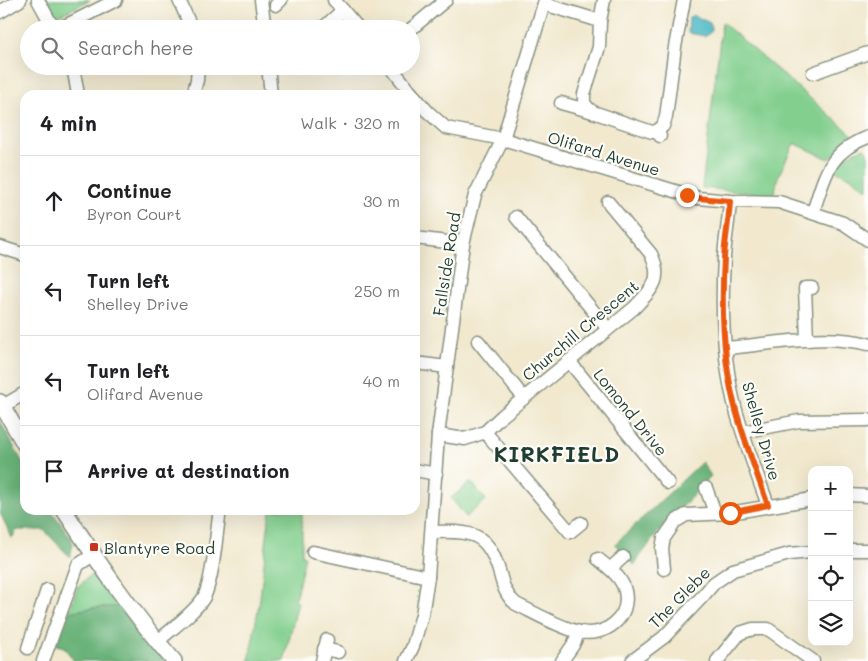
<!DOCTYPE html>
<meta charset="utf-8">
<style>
body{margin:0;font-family:Mali,sans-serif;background:#f6f6f6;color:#202124}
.controls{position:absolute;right:15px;bottom:15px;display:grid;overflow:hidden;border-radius:10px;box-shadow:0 5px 20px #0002}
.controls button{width:45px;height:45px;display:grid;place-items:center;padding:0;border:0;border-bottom:1px solid #e0e0e0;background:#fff;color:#202124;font:25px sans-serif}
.stop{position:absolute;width:15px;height:15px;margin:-11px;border:4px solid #ea580c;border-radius:50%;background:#fff}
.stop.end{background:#ea580c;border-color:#fff;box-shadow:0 1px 5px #0008}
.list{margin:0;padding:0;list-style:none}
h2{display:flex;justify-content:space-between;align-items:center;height:65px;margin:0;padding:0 20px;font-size:21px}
h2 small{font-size:16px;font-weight:400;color:#757577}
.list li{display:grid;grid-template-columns:32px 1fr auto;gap:15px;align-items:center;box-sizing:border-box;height:90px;padding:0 20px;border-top:1px solid #e0e0e0}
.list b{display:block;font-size:19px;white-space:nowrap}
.list p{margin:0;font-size:16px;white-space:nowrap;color:#757577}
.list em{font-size:16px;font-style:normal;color:#757577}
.icon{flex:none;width:28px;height:28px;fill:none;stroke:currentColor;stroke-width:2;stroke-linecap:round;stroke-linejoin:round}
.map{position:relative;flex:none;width:868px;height:661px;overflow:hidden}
.search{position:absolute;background:#fff;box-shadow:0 5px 20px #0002;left:20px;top:20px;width:400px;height:55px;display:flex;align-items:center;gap:12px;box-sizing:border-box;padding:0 18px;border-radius:28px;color:#757577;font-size:19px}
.panel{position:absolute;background:#fff;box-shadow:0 5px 20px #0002;left:20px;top:90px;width:400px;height:425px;border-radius:15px}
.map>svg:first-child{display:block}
.green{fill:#82cf8e;stroke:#508661}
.forest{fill:#69b279;stroke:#447856}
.water{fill:#4bb8c5;stroke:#357a7c}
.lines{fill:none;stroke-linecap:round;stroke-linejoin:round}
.minor-casing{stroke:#889281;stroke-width:15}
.major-casing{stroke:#889281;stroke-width:18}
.minor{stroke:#fff;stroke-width:12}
.major{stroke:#fff;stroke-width:15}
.route{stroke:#ea580c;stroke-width:6}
.poi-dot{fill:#c8321e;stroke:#fdfcf7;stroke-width:2}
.labels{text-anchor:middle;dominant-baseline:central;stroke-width:4.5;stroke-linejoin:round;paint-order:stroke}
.street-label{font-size:16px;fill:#1f3d34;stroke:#fdfcf7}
.poi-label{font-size:16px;fill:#1f3d34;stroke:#fdfcf7;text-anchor:start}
.district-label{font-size:21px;font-weight:bold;letter-spacing:1px;fill:#1f3d34;stroke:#fdfcf7}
</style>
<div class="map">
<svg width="868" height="661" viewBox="0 0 868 661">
<rect width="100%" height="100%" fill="#fdfcf7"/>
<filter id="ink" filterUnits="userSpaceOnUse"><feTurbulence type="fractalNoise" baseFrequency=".02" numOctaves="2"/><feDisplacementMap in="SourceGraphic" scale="10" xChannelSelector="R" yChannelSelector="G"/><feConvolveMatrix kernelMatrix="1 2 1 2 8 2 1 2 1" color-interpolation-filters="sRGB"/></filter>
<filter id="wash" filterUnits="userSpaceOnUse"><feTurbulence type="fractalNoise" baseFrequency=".0096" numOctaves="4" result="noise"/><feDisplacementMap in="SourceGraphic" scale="20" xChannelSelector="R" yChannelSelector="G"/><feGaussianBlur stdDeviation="1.12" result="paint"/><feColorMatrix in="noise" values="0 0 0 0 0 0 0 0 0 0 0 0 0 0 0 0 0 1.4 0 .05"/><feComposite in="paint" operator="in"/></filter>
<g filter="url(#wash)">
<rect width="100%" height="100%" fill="#f1e8ce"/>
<g class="green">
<polygon points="48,0 90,0 56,17"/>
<polygon points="722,22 855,137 829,159 794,143 778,177 774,195 702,188"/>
<path d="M864,148L868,152V190L852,178L835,170C840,159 852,152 864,148Z"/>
<polygon points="471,482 486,500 466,517 451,498"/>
<polygon points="270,510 302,510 302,556 305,556 295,601 298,602 284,661 249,661 260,598"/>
<polygon points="91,575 122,606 93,608 69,612 78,586"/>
</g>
<g class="forest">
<polygon points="0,421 25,467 25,510 51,510 71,538 73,544 70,557 44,530 17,530 12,538 0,513"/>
<polygon points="702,462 711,476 655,536 634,565 615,544"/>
<polygon points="122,606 166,661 74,661 64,647 56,645 69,612 93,608"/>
</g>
<polygon class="water" points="693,15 710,23 712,31 705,36 688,33 689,18"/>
</g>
<g filter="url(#ink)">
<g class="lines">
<defs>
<g id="minor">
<polyline points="38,0 54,29"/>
<polyline points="179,0 192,29"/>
<polyline points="261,0 265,29"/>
<polyline points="334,0 359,29"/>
<polyline points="544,4 600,21 599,47 584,94 584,103 588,108 593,112 652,132 657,131 660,136"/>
<polyline points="276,5 281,0"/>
<polyline points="0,12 20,0"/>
<polyline points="600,21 604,0"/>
<polyline points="59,29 116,0"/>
<polyline points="322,29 343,10"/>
<polyline points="411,29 446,0"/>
<polyline points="73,66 78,95"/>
<polyline points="268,66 271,95"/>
<polyline points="390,66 413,95"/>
<polyline points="813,73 868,53"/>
<polyline points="193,95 197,80 198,66"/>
<polyline points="415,97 427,111 446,128 503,139 698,198 730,201 779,202 843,223 868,240"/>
<polyline points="561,103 593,112"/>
<polyline points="657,131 663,126 666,117 675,47 684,0"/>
<path d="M730,201C729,220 725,239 724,258C721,309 723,365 737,414C746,445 757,475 768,505"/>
<path d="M813,212C825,176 828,152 868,137"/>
<polyline points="516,217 608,329"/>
<polyline points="415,238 463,244"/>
<polyline points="0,247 25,255"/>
<polyline points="807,340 805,288 812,288"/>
<polyline points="478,341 524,398"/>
<path d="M726,348C772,344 823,333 868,344"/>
<polyline points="569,361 668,483"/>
<polyline points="415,363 447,367"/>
<polyline points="3,406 25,393"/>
<polyline points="485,432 570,532 581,523"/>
<polyline points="743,432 799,421 868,420"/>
<path d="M438,435L465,439L485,432L502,416L634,308C651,290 664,280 651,254L608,202"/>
<polyline points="415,470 436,474"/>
<polyline points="706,488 715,513"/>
<polyline points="849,495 868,496"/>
<path d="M432,532C473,531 488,532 500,574C503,586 506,596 516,604C533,612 562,629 580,632C605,637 631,618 625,591C622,577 608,567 598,559"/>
<polyline points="849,550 868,550"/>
<polyline points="313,552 428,577"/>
<polyline points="610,569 623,557"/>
<polyline points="664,569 662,548 664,538 676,521 686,515 730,513 812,499"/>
<path d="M157,642C169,631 199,609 205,595C214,573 216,535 220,510"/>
<polyline points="28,648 47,590"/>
<polyline points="324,649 338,652"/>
<polyline points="43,661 78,565 93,555"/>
<polyline points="322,661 327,640"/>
<polyline points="406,661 413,646 422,615 428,577 438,435 463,244 475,195 503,139 545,0"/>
<polyline points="562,661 573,645 579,632"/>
<polyline points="632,661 664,637 702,597 714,583 733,570 789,554 812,552"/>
<polyline points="717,661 740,633 753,629 768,629 813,661"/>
</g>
<g id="major">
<polyline points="0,402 25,445"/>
<path d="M64,510C98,562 133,614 174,661"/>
</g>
</defs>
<use href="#minor" class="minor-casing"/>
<use href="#major" class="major-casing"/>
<use href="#minor" class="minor"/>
<use href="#major" class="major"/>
</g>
</g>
<g class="lines" filter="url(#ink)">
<path class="route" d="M687,195L698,198L730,201C729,220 725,239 724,258C721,309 723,365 737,414C746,445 757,475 768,505L730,513"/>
</g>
<rect class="poi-dot" x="89" y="542" width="10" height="10" rx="2.5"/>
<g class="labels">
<g class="street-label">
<text transform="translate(604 153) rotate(17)">Olifard Avenue</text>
<text transform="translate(446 264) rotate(-81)">Fallside Road</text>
<text transform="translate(580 330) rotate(-40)">Churchill Crescent</text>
<text transform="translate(631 412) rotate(51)">Lomond Drive</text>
<text transform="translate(762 431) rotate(74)">Shelley Drive</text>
<text transform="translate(679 597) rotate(-45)">The Glebe</text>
</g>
<g class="poi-label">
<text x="104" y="547">Blantyre Road</text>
</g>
<g class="district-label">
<text x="557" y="453">KIRKFIELD</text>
</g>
</g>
</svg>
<div class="controls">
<button>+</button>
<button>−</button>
<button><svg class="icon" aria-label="locate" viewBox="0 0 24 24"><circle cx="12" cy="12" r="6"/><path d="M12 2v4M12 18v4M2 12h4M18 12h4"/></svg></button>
<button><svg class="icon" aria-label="layers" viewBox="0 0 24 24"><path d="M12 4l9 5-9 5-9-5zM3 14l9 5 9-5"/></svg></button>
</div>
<div class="stop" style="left:730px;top:513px"></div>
<div class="stop end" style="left:687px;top:195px"></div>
<div class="search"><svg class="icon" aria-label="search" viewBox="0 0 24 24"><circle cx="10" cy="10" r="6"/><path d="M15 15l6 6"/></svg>Search here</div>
<section class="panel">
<h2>4 min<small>Walk · 320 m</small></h2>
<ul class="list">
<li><svg class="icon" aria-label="ahead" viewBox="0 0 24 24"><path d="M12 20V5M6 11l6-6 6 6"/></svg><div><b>Continue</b><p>Byron Court</p></div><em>30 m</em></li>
<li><svg class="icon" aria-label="left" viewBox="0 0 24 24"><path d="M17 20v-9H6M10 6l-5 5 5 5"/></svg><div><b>Turn left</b><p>Shelley Drive</p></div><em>250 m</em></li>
<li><svg class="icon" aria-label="left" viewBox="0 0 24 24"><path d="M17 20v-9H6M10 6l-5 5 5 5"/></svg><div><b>Turn left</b><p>Olifard Avenue</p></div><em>40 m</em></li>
<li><svg class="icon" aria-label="arrive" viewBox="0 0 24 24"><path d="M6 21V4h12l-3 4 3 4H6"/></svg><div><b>Arrive at destination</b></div></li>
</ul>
</section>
</div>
